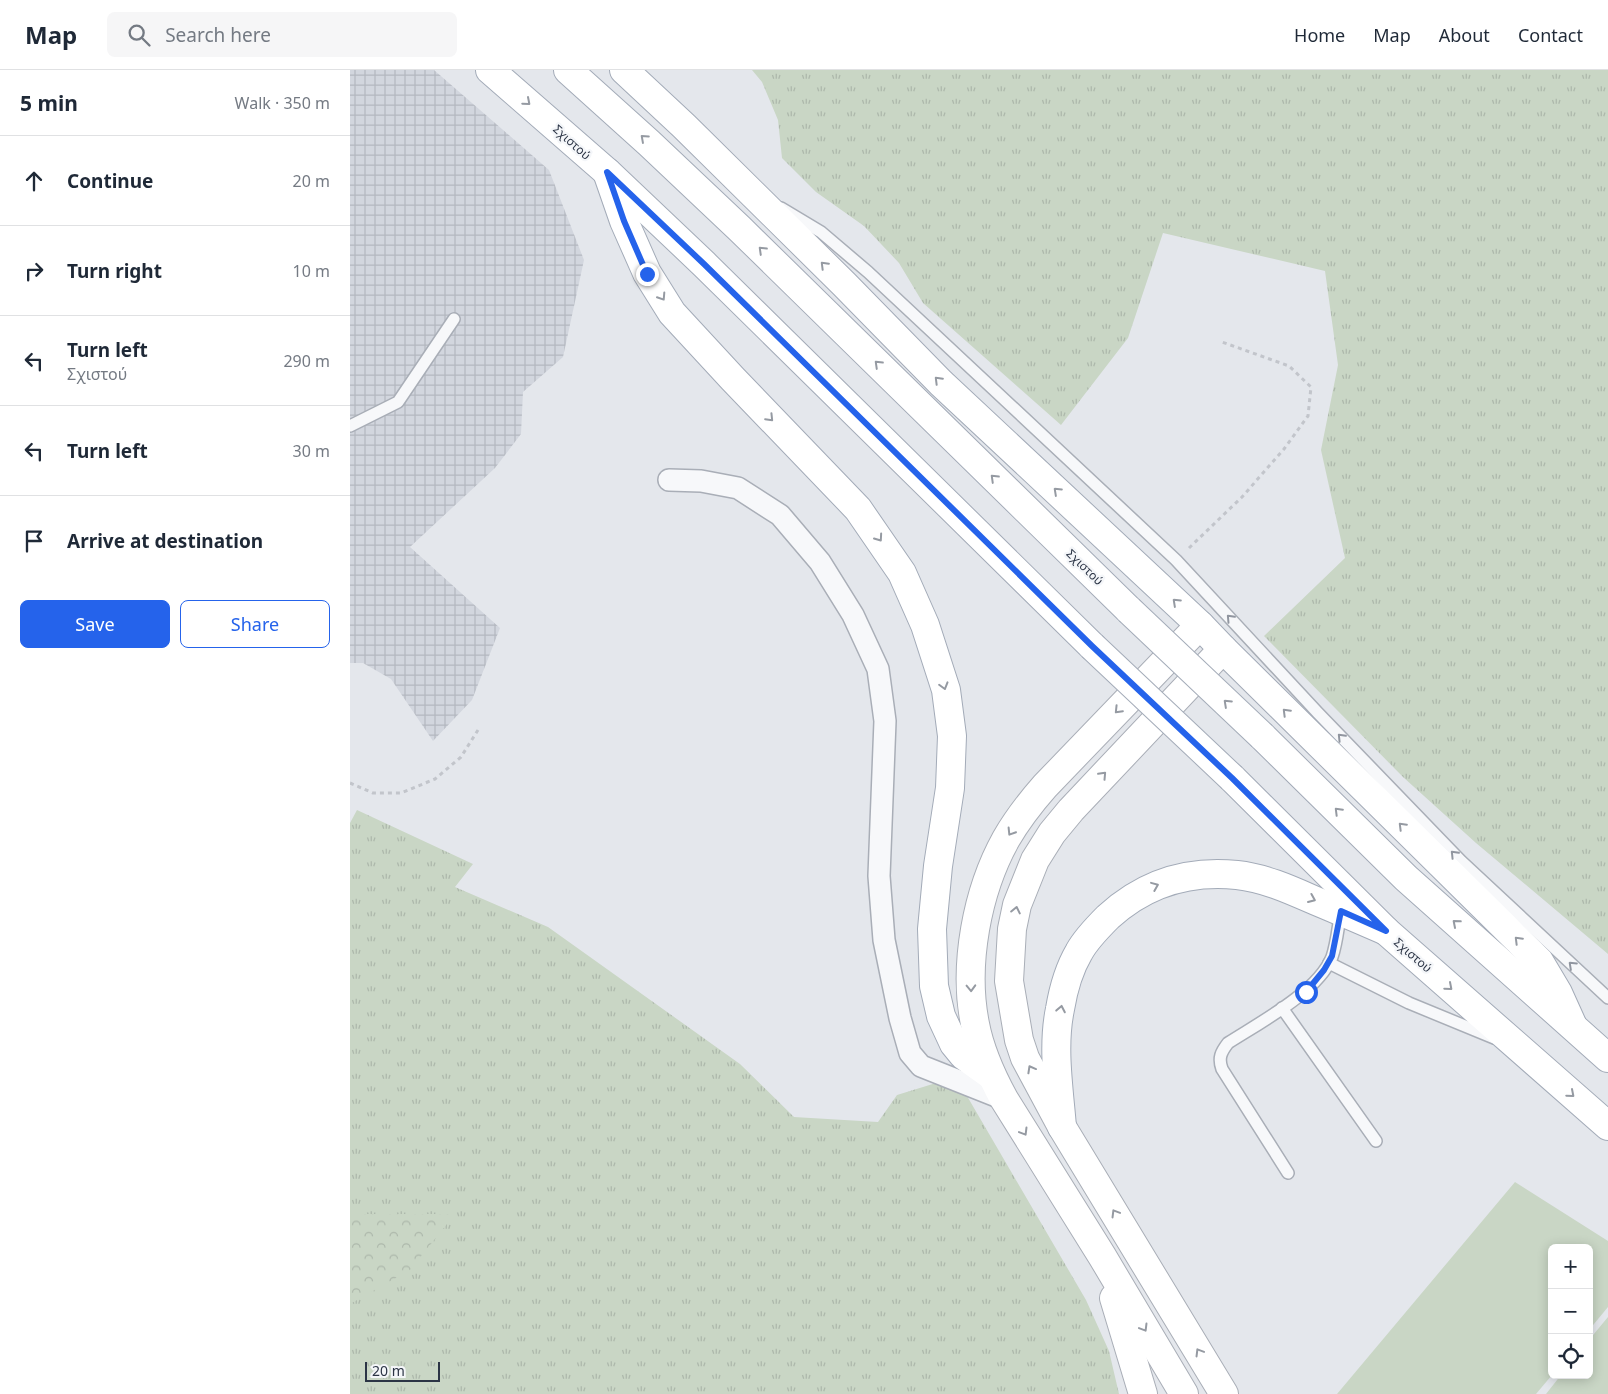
<!DOCTYPE html>
<meta charset="utf-8">
<style>
body{margin:0;font-family:"Noto Sans",sans-serif;background:#f6f6f7;color:#1f2937}
.controls{position:absolute;right:15px;bottom:15px;display:grid;overflow:hidden;border-radius:8px;box-shadow:0 2px 12px #0003}
.controls button{width:45px;height:45px;display:grid;place-items:center;padding:0;border:0;border-bottom:1px solid #e0e1e3;background:#fff;color:#1f2937;font:25px sans-serif}
.scale{position:absolute;left:15px;bottom:12px;width:75px;box-sizing:border-box;padding-left:5px;border:2px solid #2b3445;border-top:0;font-size:14px;line-height:18px;white-space:nowrap;color:#2b3445;-webkit-text-stroke:4px #f4f6f9;paint-order:stroke}
.stop{position:absolute;width:15px;height:15px;margin:-11px;border:4px solid #2563eb;border-radius:50%;background:#fff}
.stop.end{background:#2563eb;border-color:#fff;box-shadow:0 1px 5px #0008}
.list{margin:0;padding:0;list-style:none}
h2{display:flex;justify-content:space-between;align-items:center;height:65px;margin:0;padding:0 20px;font-size:21px}
h2 small{font-size:16px;font-weight:400;color:#747a83}
.list li{display:grid;grid-template-columns:32px 1fr auto;gap:15px;align-items:center;box-sizing:border-box;height:90px;padding:0 20px;border-top:1px solid #e0e1e3}
.list b{display:block;font-size:19px;white-space:nowrap}
.list p{margin:0;font-size:16px;white-space:nowrap;color:#747a83}
.list em{font-size:16px;font-style:normal;color:#747a83}
.actions{display:flex;gap:10px;padding:15px 20px}
.actions a{flex:1;padding:11px 0;border:1px solid #2563eb;border-radius:8px;text-align:center;font-size:18px;color:#2563eb}
.actions .main{background:#2563eb;color:#fff}
.icon{flex:none;width:28px;height:28px;fill:none;stroke:currentColor;stroke-width:2;stroke-linecap:round;stroke-linejoin:round}
.map{position:relative;flex:none;width:1258px;height:1324px;overflow:hidden}
header{display:flex;align-items:center;gap:30px;box-sizing:border-box;height:70px;padding:0 25px;background:#fff;border-bottom:1px solid #e0e1e3}
header strong{font-size:24px}
nav{display:flex;gap:28px;margin-inline-start:auto;font-size:18px}
.search{width:350px;height:45px;background:#f6f6f7;display:flex;align-items:center;gap:12px;box-sizing:border-box;padding:0 18px;border-radius:8px;color:#747a83;font-size:19px}
main{display:flex}
aside{flex:1;background:#fff}
.map>svg:first-child{display:block}
.industrial{fill:url(#industrial-grid)}
.grass{fill:url(#grass-tufts)}
.forest{fill:url(#forest-crowns)}
.pitch{fill:#c9d6c5}
.lines{fill:none;stroke-linecap:round;stroke-linejoin:round}
.service-casing{stroke:#a9aeb7;stroke-width:14}
.minor-casing{stroke:#a9aeb7;stroke-width:24}
.secondary-casing{stroke:#a9aeb7;stroke-width:30}
.primary-casing{stroke:#a3abb8;stroke-width:30}
.path{stroke:#c2c5cb;stroke-width:3;stroke-dasharray:4 4;stroke-linecap:butt}
.service{stroke:#f7f8fa;stroke-width:11}
.minor{stroke:#f7f8fa;stroke-width:21}
.secondary{stroke:#fff;stroke-width:28}
.primary{stroke:#fff;stroke-width:28}
.primary-bridge-casing{stroke:#a3abb8;stroke-width:30;stroke-linecap:butt}
.primary-bridge{stroke:#fff;stroke-width:28}
.oneway{stroke:#959aa2}
.oneway2{stroke:#9196a0}
.route{stroke:#2563eb;stroke-width:6}
.labels{text-anchor:middle;dominant-baseline:central;stroke-width:4.5;stroke-linejoin:round;paint-order:stroke}
.street-label{font-size:12px;fill:#2b3445;stroke:#f4f6f9}
</style>
<header>
<strong>Map</strong>
<div class="search"><svg class="icon" aria-label="search" viewBox="0 0 24 24"><circle cx="10" cy="10" r="6"/><path d="M15 15l6 6"/></svg>Search here</div>
<nav><a>Home</a><a>Map</a><a>About</a><a>Contact</a></nav>
</header>
<main>
<aside>
<h2>5 min<small>Walk · 350 m</small></h2>
<ul class="list">
<li><svg class="icon" aria-label="ahead" viewBox="0 0 24 24"><path d="M12 20V5M6 11l6-6 6 6"/></svg><div><b>Continue</b></div><em>20 m</em></li>
<li><svg class="icon" aria-label="right" viewBox="0 0 24 24"><path d="M7 20v-9h11M14 6l5 5-5 5"/></svg><div><b>Turn right</b></div><em>10 m</em></li>
<li><svg class="icon" aria-label="left" viewBox="0 0 24 24"><path d="M17 20v-9H6M10 6l-5 5 5 5"/></svg><div><b>Turn left</b><p>Σχιστού</p></div><em>290 m</em></li>
<li><svg class="icon" aria-label="left" viewBox="0 0 24 24"><path d="M17 20v-9H6M10 6l-5 5 5 5"/></svg><div><b>Turn left</b></div><em>30 m</em></li>
<li><svg class="icon" aria-label="arrive" viewBox="0 0 24 24"><path d="M6 21V4h12l-3 4 3 4H6"/></svg><div><b>Arrive at destination</b></div></li>
</ul>
<div class="actions"><a class="main">Save</a><a>Share</a></div>
</aside>
<div class="map">
<svg width="1258" height="1324" viewBox="0 0 1258 1324">
<defs>
<pattern id="industrial-grid" width="8" height="8" patternUnits="userSpaceOnUse" patternTransform="scale(1.25)"><rect width="8" height="8" fill="#d2d6de"/><path d="M0 4h8M4 0v8" fill="none" stroke="#b4b8c0"/></pattern>
<pattern id="grass-tufts" width="24" height="20" patternUnits="userSpaceOnUse" patternTransform="scale(1.25)"><rect width="24" height="20" fill="#c9d6c5"/><path d="M3 7l-1-3M5 7V3M7 7l1-3M15 17l-1-3M17 17v-4M19 17l1-3" fill="none" stroke="#adb8ab"/></pattern>
<pattern id="forest-crowns" width="20" height="18" patternUnits="userSpaceOnUse" patternTransform="scale(1.25)"><rect width="20" height="18" fill="#c9d6c5"/><path d="M2 6a3 3 0 1 1 6 0M12 15a3 3 0 1 1 6 0" fill="none" stroke="#adb8ab"/></pattern>
</defs>
<rect width="100%" height="100%" fill="#e4e7ec"/>
<polygon class="industrial" points="0,0 84,0 199,100 234,190 213,287 173,322 171,364 145,398 60,477 150,558 122,630 83,671 41,609 13,593 0,593"/>
<g class="grass">
<polygon points="402,0 1258,0 1258,884 1126,773 1053,707 914,566 995,488 971,380 988,295 975,201 813,163 778,268 711,355 573,233 549,193 514,156 466,122 432,88 428,50 412,12"/>
<polygon points="7,740 123,794 105,817 198,857 390,994 444,1047 528,1052 547,1025 586,1013 610,1014 736,1230 759,1281 769,1324 0,1324 0,753"/>
</g>
<polygon class="forest" points="0,1144 105,1144 60,1200 0,1234"/>
<g class="pitch">
<polygon points="1165,1112 1258,1171 1258,1237 1239,1260 1239,1178 1202,1178 1202,1305 1186,1324 987,1324"/>
<polygon points="1258,1247 1258,1324 1196,1324 1211,1305 1239,1305 1239,1270"/>
</g>
<g class="lines">
<defs>
<g id="service">
<polyline points="431,138 471,162 518,202 826,490 968,643 1111,791 1258,928"/>
<polyline points="0,356 48,332 104,249"/>
<polyline points="979,893 1059,933 1144,968"/>
<polyline points="932,938 1026,1071"/>
<path d="M938,1103L872,999C868,988 871,982 878,973C909,953 968,922 982,887C987,873 988,856 991,841"/>
</g>
<polyline id="minor" points="319,410 351,411 388,418 430,445 470,492 503,545 528,599 535,651 529,806 534,870 550,948 560,983 571,996 654,1029"/>
<g id="secondary">
<polyline points="873,579 721,740 702,763 685,790 667,835 662,859 659,911 669,970 675,988 712,1057 874,1324"/>
<polyline points="764,1228 793,1324"/>
<path d="M834,1324L752,1186L654,1029C641,1005 630,981 625,954C613,895 627,821 656,769C667,750 680,733 695,716L850,555"/>
</g>
<g id="primary">
<polyline points="140,0 257,102 354,194 742,576"/>
<polyline points="218,0 299,73 390,159 779,540"/>
<polyline points="274,0 334,56 494,214 591,313 850,555 873,579 1189,891 1208,923 1222,954"/>
<polyline points="257,102 274,151 297,203 322,243 383,309 508,439 552,503 575,555 596,620 602,666 600,718 588,796 582,859 584,916 591,946 604,974 613,985 641,1005"/>
<polyline points="912,666 1056,808 1258,988"/>
<polyline points="882,708 1036,861 1258,1056"/>
<path d="M712,1057C709,1019 702,977 710,939C713,921 719,899 729,882C736,869 748,857 758,847C794,814 838,800 887,805C915,808 941,820 966,831C990,841 1013,851 1036,861"/>
</g>
</defs>
<use href="#service" class="service-casing"/>
<use href="#minor" class="minor-casing"/>
<use href="#secondary" class="secondary-casing"/>
<use href="#primary" class="primary-casing"/>
<g class="path">
<polyline points="839,478 892,427 934,379 958,346 961,317 939,296 872,272"/>
<polyline points="0,713 23,723 51,723 85,709 111,687 128,660"/>
</g>
<use href="#service" class="service"/>
<use href="#minor" class="minor"/>
<use href="#secondary" class="secondary"/>
<use href="#primary" class="primary"/>
<defs>
<g id="primary-bridge">
<polyline points="779,540 912,666"/>
<polyline points="742,576 882,708"/>
</g>
</defs>
<use href="#primary-bridge" class="primary-bridge-casing"/>
<use href="#primary-bridge" class="primary-bridge"/>
</g>
<defs><path id="oneway-chevron" d="M-2-3.5L2.5 0L-2 3.5" fill="none" stroke-width="1.6" stroke-linecap="round" stroke-linejoin="round" transform="scale(1.25)"/></defs>
<g class="oneway">
<use href="#oneway-chevron" transform="translate(177 32) rotate(41)"/>
<use href="#oneway-chevron" transform="translate(294 68) rotate(-138)"/>
<use href="#oneway-chevron" transform="translate(412 180) rotate(-136)"/>
<use href="#oneway-chevron" transform="translate(474 195) rotate(-135)"/>
<use href="#oneway-chevron" transform="translate(312 227) rotate(57)"/>
<use href="#oneway-chevron" transform="translate(528 294) rotate(-136)"/>
<use href="#oneway-chevron" transform="translate(588 310) rotate(-135)"/>
<use href="#oneway-chevron" transform="translate(420 348) rotate(46)"/>
<use href="#oneway-chevron" transform="translate(644 408) rotate(-136)"/>
<use href="#oneway-chevron" transform="translate(707 421) rotate(-137)"/>
<use href="#oneway-chevron" transform="translate(529 468) rotate(55)"/>
<use href="#oneway-chevron" transform="translate(826 532) rotate(-137)"/>
<use href="#oneway-chevron" transform="translate(594 616) rotate(74)"/>
<use href="#oneway-chevron" transform="translate(877 633) rotate(-137)"/>
<use href="#oneway-chevron" transform="translate(768 640) rotate(134)"/>
<use href="#oneway-chevron" transform="translate(936 642) rotate(-135)"/>
<use href="#oneway-chevron" transform="translate(753 705) rotate(-47)"/>
<use href="#oneway-chevron" transform="translate(988 741) rotate(-135)"/>
<use href="#oneway-chevron" transform="translate(1052 756) rotate(-135)"/>
<use href="#oneway-chevron" transform="translate(661 762) rotate(122)"/>
<use href="#oneway-chevron" transform="translate(805 816) rotate(-22)"/>
<use href="#oneway-chevron" transform="translate(962 829) rotate(23)"/>
<use href="#oneway-chevron" transform="translate(666 840) rotate(-78)"/>
<use href="#oneway-chevron" transform="translate(1106 853) rotate(-139)"/>
<use href="#oneway-chevron" transform="translate(1168 870) rotate(-135)"/>
<use href="#oneway-chevron" transform="translate(1099 917) rotate(41)"/>
<use href="#oneway-chevron" transform="translate(621 918) rotate(88)"/>
<use href="#oneway-chevron" transform="translate(711 939) rotate(-79)"/>
<use href="#oneway-chevron" transform="translate(681 999) rotate(-119)"/>
<use href="#oneway-chevron" transform="translate(1221 1024) rotate(41)"/>
<use href="#oneway-chevron" transform="translate(674 1062) rotate(59)"/>
<use href="#oneway-chevron" transform="translate(765 1143) rotate(-121)"/>
<use href="#oneway-chevron" transform="translate(794 1258) rotate(59)"/>
<use href="#oneway-chevron" transform="translate(849 1282) rotate(-121)"/>
</g>
<g class="oneway2">
<use href="#oneway-chevron" transform="translate(880 548) rotate(-133)"/>
<use href="#oneway-chevron" transform="translate(991 667) rotate(-134)"/>
<use href="#oneway-chevron" transform="translate(1104 784) rotate(-134)"/>
<use href="#oneway-chevron" transform="translate(1222 895) rotate(-137)"/>
</g>
<g class="lines">
<polyline class="route" points="297,204 274,151 257,102 354,194 742,576 882,708 1036,861 991,841 982,886 974,900 956,922"/>
</g>
<g class="labels">
<g class="street-label">
<text transform="translate(222 72) rotate(42)">Σχιστού</text>
<text transform="translate(735 497) rotate(44)">Σχιστού</text>
<text transform="translate(1063 885) rotate(41)">Σχιστού</text>
</g>
</g>
</svg>
<div class="controls">
<button>+</button>
<button>−</button>
<button><svg class="icon" aria-label="locate" viewBox="0 0 24 24"><circle cx="12" cy="12" r="6"/><path d="M12 2v4M12 18v4M2 12h4M18 12h4"/></svg></button>
</div>
<div class="scale">20 m</div>
<div class="stop" style="left:956px;top:922px"></div>
<div class="stop end" style="left:297px;top:204px"></div>
</div>
</main>
